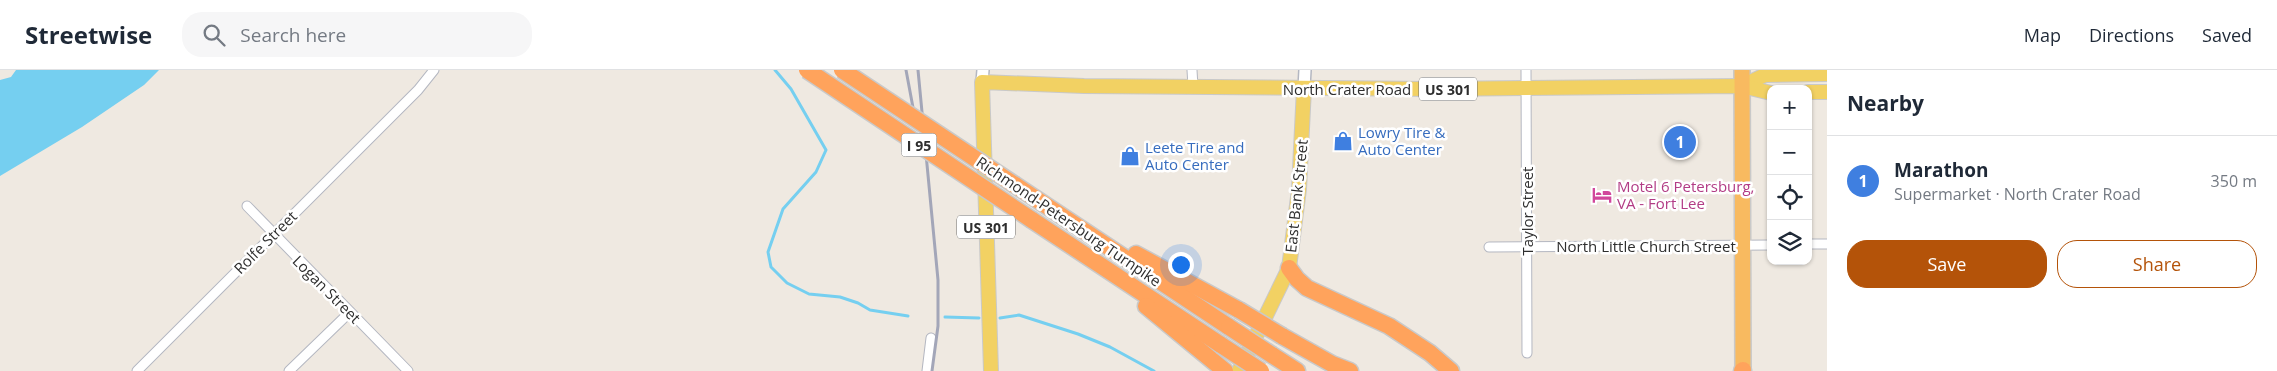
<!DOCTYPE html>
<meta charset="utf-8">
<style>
body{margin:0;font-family:"Open Sans",sans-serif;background:#f6f6f7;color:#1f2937}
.controls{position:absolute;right:15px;top:15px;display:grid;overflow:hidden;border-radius:10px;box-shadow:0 1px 4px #0004}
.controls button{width:45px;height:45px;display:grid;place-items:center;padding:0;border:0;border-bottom:1px solid #e0e1e3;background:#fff;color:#1f2937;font:25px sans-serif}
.you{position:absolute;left:1180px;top:194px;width:18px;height:18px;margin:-12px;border:4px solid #fff;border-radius:50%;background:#1a73e8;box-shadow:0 0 0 8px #1a73e833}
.badge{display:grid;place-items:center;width:32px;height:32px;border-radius:50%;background:#b45309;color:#fff;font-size:16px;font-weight:700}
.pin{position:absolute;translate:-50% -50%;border:2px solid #fff;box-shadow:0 1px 5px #0006}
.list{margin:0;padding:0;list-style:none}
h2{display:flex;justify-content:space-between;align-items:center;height:65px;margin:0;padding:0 20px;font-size:21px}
h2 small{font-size:16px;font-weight:400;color:#747a83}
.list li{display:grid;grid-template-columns:32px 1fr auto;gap:15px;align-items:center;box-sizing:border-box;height:90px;padding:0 20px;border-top:1px solid #e0e1e3}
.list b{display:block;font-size:19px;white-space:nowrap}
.list p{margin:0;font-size:16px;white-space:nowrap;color:#747a83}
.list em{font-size:16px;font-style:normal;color:#747a83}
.actions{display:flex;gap:10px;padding:15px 20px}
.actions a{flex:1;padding:11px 0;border:1px solid #b45309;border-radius:20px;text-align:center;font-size:18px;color:#b45309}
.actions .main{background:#b45309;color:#fff}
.icon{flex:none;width:28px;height:28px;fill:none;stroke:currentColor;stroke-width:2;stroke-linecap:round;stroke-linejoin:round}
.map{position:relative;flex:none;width:1827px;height:301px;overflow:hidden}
header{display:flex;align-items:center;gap:30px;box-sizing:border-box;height:70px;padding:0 25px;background:#fff;border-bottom:1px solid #e0e1e3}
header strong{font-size:24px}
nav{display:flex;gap:28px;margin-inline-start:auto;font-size:18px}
.search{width:350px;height:45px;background:#f6f6f7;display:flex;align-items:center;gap:12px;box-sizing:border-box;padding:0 18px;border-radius:20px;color:#747a83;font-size:19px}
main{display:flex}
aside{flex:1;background:#fff}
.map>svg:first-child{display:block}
.water{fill:#75cff0}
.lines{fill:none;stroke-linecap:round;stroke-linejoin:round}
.stream{stroke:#75cff0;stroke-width:3}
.minor-casing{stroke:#b4b7c1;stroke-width:11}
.tertiary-casing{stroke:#b4b7c1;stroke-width:14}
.primary-casing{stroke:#c9c9c9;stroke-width:16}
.trunk-casing{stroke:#c9c9c9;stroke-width:18}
.motorway-casing{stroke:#c9c9c9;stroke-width:19}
.minor{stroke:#fff;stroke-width:9}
.tertiary{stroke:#fff;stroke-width:11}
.primary{stroke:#f2d163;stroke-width:14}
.trunk{stroke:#f8ba60;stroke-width:15}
.motorway{stroke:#ffa35c;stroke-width:16}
.rail{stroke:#a3a6b8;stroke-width:3}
.motorway-bridge-casing{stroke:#c9c9c9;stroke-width:19;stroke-linecap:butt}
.motorway-bridge{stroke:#ffa35c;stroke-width:16}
.labels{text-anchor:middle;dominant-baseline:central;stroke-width:5;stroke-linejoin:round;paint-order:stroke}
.shield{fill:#fff;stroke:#6d6d6d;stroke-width:1}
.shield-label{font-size:14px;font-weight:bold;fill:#2e2e2e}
.street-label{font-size:15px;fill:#2e2e2e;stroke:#fff}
.shop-label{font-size:15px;fill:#366cbe;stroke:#fff;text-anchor:start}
.hotel-label{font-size:15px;fill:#b23c85;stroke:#fff;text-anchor:start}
</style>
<header>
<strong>Streetwise</strong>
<div class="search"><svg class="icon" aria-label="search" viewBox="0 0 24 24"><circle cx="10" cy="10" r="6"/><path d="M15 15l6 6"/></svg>Search here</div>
<nav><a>Map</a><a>Directions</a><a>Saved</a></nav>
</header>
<main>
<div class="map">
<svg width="1827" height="301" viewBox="0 0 1827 301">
<rect width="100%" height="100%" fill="#efe9e1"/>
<polygon class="water" points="16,0 159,0 144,15 82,57 0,106 0,10 11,7"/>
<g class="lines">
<g class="stream">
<polyline points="775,0 791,19 826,80 816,102 783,139 768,182 771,197 787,213 809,224 840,227 858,233 870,240 908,246"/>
<polyline points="945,247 979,248"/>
<polyline points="1000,248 1019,245 1078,264 1110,277 1154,301"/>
</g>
<defs>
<g id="minor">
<polyline points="1192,0 1193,17"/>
<polyline points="1526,0 1527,283"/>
<polyline points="247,136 408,301"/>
<polyline points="1808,174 1827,174"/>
<polyline points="1489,177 1771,175"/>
<polyline points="137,301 418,20 434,0"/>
<polyline points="289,301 350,242"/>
<polyline points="927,301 931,268"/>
</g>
<g id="tertiary">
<polyline points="982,12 983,0"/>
<polyline points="1304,18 1305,0"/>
</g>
<g id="primary">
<polyline points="1742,16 1765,5 1827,4"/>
<polyline points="1808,22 1827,22"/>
<polyline points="991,301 982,12 1084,16 1432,19 1742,16 1771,23"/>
<polyline points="1239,301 1289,198 1299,119 1304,18"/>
</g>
<polyline id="trunk" points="1742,0 1743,301"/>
<g id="motorway">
<polyline points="1015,115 1229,257"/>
<polyline points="1032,150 1221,275"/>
<polyline points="1136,184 1239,240"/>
<polyline points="1289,198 1297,209 1307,218 1389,256 1430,283 1451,301"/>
<polyline points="1146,236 1225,301"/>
<polyline points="1282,266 1332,294 1350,301"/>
<polyline points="1272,285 1297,301"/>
<polyline points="1742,301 1743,300"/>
</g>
</defs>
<use href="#minor" class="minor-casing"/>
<use href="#tertiary" class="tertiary-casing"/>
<use href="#primary" class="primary-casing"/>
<use href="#trunk" class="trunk-casing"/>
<use href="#motorway" class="motorway-casing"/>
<use href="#minor" class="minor"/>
<use href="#tertiary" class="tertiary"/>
<use href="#primary" class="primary"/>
<use href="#trunk" class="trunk"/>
<use href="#motorway" class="motorway"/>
<g class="rail">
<polyline points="906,0 917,59"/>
<polyline points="918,0 938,210 938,256 932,301"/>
</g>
<defs>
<g id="motorway-bridge">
<polyline points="807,0 1032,150"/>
<polyline points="842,0 1015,115"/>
<polyline points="1239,240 1282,266"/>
<polyline points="1229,257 1272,285"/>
<polyline points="1221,275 1261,301"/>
</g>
</defs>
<use href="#motorway-bridge" class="motorway-bridge-casing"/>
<use href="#motorway-bridge" class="motorway-bridge"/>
</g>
<defs>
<symbol id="shop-bare" viewBox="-9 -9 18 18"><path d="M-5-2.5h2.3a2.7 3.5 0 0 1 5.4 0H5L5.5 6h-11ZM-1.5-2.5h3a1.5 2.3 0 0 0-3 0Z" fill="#3f7fe0" stroke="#fff" stroke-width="2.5" paint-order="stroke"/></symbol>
<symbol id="hotel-bare" viewBox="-9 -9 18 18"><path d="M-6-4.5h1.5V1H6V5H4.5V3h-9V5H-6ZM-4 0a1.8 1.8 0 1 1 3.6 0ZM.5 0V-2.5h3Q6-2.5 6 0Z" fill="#d1479c" stroke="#fff" stroke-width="2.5" paint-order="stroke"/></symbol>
</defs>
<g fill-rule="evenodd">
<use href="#shop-bare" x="1329" y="57" width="28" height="28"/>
<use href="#shop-bare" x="1116" y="72" width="28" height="28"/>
<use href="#hotel-bare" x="1588" y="111" width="28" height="28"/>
</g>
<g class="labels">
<g class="shield">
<rect x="1419" y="7.5" width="58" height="23" rx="4"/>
<rect x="901.5" y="63.5" width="35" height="23" rx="4"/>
<rect x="957" y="145.5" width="58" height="23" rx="4"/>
</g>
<g class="shield-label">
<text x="1448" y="19">US 301</text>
<text x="919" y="75">I 95</text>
<text x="986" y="157">US 301</text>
</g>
<g class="street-label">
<text x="1347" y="19">North Crater Road</text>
<text transform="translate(1296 126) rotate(-84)">East Bank Street</text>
<text transform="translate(1527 141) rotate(-90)">Taylor Street</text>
<text transform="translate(1069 151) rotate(34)">Richmond-Petersburg Turnpike</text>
<text transform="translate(265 172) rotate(-45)">Rolfe Street</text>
<text x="1646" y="176">North Little Church Street</text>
<text transform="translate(327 219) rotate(45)">Logan Street</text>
</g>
<g class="shop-label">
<text x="1358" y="62">Lowry Tire &amp;<tspan x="1358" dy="17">Auto Center</tspan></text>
<text x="1145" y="77">Leete Tire and<tspan x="1145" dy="17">Auto Center</tspan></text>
</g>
<g class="hotel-label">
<text x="1617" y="116">Motel 6 Petersburg,<tspan x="1617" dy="17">VA - Fort Lee</tspan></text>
</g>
</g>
</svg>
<div class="controls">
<button>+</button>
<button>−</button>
<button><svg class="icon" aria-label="locate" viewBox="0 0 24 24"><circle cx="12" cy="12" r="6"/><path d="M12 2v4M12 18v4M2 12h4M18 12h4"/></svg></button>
<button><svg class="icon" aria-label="layers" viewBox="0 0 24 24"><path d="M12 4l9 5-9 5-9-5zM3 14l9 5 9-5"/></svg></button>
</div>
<div class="you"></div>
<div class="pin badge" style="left:1680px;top:72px;background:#3f7fe0">1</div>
</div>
<aside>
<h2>Nearby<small></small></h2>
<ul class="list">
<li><span class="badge" style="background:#3f7fe0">1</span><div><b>Marathon</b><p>Supermarket · North Crater Road</p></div><em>350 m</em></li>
</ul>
<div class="actions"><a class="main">Save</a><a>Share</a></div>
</aside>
</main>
